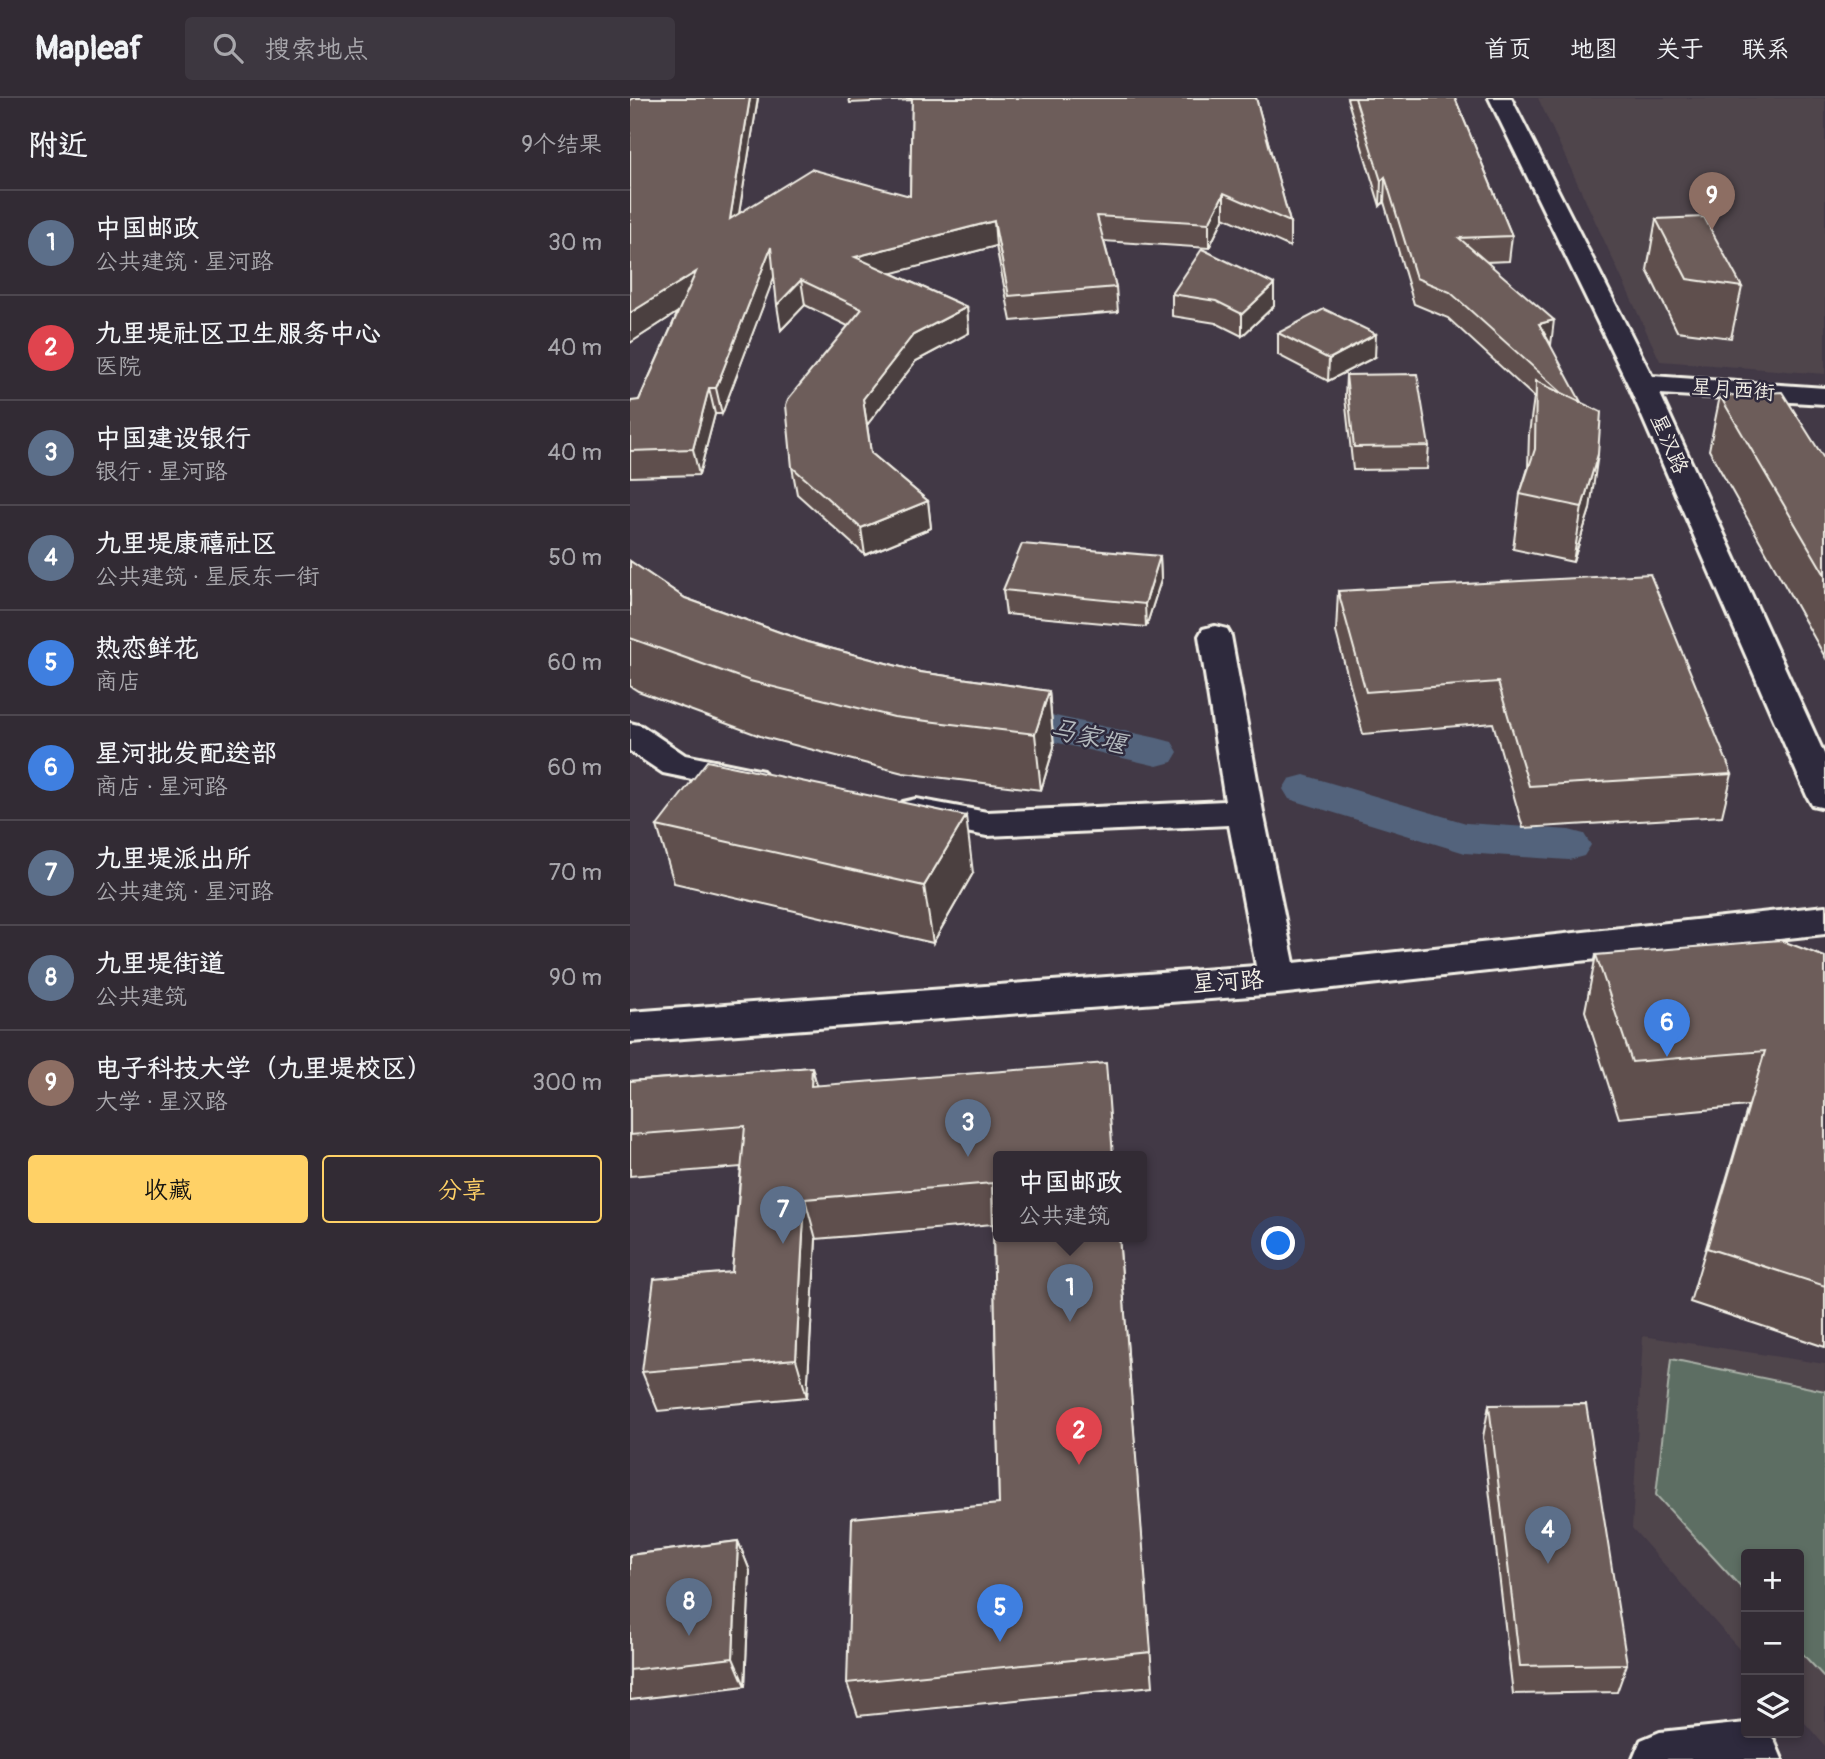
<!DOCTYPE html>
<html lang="zh">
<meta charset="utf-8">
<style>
body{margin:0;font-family:Pangolin,"LXGW WenKai TC",sans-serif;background:#3d3740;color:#f1f3f6}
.controls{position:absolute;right:21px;bottom:21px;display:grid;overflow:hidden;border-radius:7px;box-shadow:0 4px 10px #0003}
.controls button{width:63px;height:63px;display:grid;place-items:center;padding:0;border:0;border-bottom:2px solid #4d474f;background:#322b34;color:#f1f3f6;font:35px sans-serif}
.you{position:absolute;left:649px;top:1146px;width:24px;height:24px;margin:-18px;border:5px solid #fff;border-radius:50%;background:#1a73e8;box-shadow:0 0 0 10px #1a73e833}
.badge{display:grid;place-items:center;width:46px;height:46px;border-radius:50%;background:#ffd166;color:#fff;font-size:23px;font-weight:700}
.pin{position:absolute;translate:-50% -58px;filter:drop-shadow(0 2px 4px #0008)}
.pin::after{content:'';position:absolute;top:37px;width:24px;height:21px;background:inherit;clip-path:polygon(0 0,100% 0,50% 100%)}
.popup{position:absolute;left:363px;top:1053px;width:154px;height:91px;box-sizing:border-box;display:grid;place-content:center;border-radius:7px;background:#322b34;filter:drop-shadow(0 2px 5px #0005);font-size:23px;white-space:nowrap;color:#a8a7ac}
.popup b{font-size:26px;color:#f1f3f6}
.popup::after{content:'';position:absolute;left:50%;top:100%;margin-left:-14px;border:14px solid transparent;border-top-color:#322b34}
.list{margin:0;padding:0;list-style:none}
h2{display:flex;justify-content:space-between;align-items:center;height:91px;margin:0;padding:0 28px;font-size:30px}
h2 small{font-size:23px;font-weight:400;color:#a8a7ac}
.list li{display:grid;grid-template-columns:46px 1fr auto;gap:21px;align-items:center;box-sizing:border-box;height:105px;padding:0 28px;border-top:2px solid #4d474f}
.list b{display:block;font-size:26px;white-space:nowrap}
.list p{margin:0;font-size:23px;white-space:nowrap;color:#a8a7ac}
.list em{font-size:23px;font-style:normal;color:#a8a7ac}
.actions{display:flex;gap:14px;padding:21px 28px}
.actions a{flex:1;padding:16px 0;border:2px solid #ffd166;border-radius:7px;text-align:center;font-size:24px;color:#ffd166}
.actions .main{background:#ffd166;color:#111}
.icon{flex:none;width:38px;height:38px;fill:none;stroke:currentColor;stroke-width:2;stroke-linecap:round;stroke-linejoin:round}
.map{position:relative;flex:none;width:1195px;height:1661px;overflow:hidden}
header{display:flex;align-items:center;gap:42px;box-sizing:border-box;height:98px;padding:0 35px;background:#322b34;border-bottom:2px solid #4d474f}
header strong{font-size:33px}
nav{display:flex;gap:38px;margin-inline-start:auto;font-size:24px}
.search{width:490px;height:63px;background:#3d3740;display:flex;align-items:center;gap:18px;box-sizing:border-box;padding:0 24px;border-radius:7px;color:#a8a7ac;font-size:26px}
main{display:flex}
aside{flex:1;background:#322b34}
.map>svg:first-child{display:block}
.built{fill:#4f444c}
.green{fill:#5d6e64;stroke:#a8b0a6;stroke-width:2}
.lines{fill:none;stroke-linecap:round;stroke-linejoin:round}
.canal{fill:#52647c;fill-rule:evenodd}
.minor-casing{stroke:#f4f1e8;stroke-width:6}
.minor{fill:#2f2a3d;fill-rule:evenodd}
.wall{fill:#5e504d;stroke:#f4f1e8;stroke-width:2}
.shaded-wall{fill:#4c413f;stroke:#f4f1e8;stroke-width:2}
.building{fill:#6d5d5a;stroke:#f4f1e8;stroke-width:2}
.labels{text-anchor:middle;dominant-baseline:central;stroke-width:5;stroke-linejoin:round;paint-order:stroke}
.far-street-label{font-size:21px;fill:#f4f1e8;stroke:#2f2a3d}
.street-label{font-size:24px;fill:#f4f1e8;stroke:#2f2a3d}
.water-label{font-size:26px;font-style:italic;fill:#b3b9bd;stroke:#2f2a3d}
</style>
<header>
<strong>Mapleaf</strong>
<div class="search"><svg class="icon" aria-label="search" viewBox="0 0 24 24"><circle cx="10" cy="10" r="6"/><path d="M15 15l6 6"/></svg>搜索地点</div>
<nav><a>首页</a><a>地图</a><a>关于</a><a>联系</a></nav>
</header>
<main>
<aside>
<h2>附近<small>9个结果</small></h2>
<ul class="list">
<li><span class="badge" style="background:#5c6f8a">1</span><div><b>中国邮政</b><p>公共建筑 · 星河路</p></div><em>30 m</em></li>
<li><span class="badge" style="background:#e0444e">2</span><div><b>九里堤社区卫生服务中心</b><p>医院</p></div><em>40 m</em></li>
<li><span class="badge" style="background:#5c6f8a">3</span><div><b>中国建设银行</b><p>银行 · 星河路</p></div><em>40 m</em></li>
<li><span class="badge" style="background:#5c6f8a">4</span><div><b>九里堤康禧社区</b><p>公共建筑 · 星辰东一街</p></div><em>50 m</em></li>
<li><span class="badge" style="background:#3f7fe0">5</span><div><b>热恋鲜花</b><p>商店</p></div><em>60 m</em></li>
<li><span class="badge" style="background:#3f7fe0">6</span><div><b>星河批发配送部</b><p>商店 · 星河路</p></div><em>60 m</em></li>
<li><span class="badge" style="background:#5c6f8a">7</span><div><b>九里堤派出所</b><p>公共建筑 · 星河路</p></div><em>70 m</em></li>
<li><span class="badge" style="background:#5c6f8a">8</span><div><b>九里堤街道</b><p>公共建筑</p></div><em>90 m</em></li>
<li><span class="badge" style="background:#8d6e63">9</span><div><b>电子科技大学（九里堤校区）</b><p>大学 · 星汉路</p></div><em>300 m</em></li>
</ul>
<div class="actions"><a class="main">收藏</a><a>分享</a></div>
</aside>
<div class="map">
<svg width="1195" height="1661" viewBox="0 0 1195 1661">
<rect width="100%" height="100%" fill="#423946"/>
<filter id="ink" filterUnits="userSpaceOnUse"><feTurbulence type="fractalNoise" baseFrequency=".0143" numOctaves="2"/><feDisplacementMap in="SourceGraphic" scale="14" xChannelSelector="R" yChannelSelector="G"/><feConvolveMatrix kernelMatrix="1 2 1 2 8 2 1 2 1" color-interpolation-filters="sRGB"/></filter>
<g filter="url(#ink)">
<g class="built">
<polygon points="908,0 1195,0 1195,276 1030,263"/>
<polygon points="1013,1238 1195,1266 1195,1648 1169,1618 1169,1456 1116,1456 1116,1559 1002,1430"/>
</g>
<polygon class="green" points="1041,1261 1195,1293 1195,1580 1169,1552 1169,1456 1116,1456 1116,1495 1026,1397"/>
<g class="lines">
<g class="canal">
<polygon points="361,604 527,640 542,644 548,654 542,664 527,668 347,626 341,617 347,608"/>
<polygon points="674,677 836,725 939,732 954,736 961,747 954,758 939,762 835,755 659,701 653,691 659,681"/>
</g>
<defs>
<g id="minor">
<polygon points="859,0 881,0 1022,278 1195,290 1195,306 1030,296 1195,658 1195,710 1182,707 1177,698 998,286"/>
<polygon points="585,528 597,531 601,538 633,714 664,865 1195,808 1195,836 648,896 0,944 0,914 626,868 599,727 357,738 273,722 268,713 273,704 286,701 357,714 595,703 569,538 573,531"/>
<polygon points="0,625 12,628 55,657 133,673 138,681 133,689 120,693 33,675 0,653"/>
<polygon points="1116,1625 1116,1635 1138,1635 1144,1642 1152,1661 1003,1661 1011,1642 1030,1634"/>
</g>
</defs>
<use href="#minor" class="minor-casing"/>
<use href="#minor" class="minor"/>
</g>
<g class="wall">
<polygon points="4,0 128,0 109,115 280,98 282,2 220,5 219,0 626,0 660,124 660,149 594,119 579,150 474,143 486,189 488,214 381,223 366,148 261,175 337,209 339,235 286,263 237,327 241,355 298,403 301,430 235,457 167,396 162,369 218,228 175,207 151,232 144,178 92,316 85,316 69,377 0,379 0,306 9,302 48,214 0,245 0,2"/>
<polygon points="717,0 825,0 882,138 879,163 856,164 920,247 960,411 943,464 883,451 890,396 898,370 899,336 904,299 818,220 784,206 754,104 750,108"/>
<polygon points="1026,121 1112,189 1101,240 1047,233 1017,172"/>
<polygon points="644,186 644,208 612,238 586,225 542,218 542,196"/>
<polygon points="648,235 745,259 698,283 648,257"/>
<polygon points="716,277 799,348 797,371 723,372 715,299"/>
<polygon points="1090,298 1195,362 1195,559 1079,352"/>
<polygon points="530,458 531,482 516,529 376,516 373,492"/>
<polygon points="0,463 55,500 177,544 290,574 419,593 424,649 411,692 273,675 133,639 8,593 0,588"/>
<polygon points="708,493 1102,676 1092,718 893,730 863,625 733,636 706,534"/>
<polygon points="27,728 343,775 303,845 44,785"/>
<polygon points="966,857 1195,859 1195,1249 1060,1204 1118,1008 989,1020 955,913"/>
<polygon points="182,969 187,987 489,1138 523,1588 228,1618 217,1585 369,1406 363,1126 186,1141 177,1299 28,1313 12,1274 102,1174 111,1069 0,1078 0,983"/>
<polygon points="859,1307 997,1566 987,1594 883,1596 853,1339"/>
<polygon points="108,1443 120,1473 115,1588 0,1602 0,1457"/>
</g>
<g class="shaded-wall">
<polygon points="120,0 128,0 104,146 100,121"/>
<polygon points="755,79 754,104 750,108 751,83"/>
<polygon points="594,95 594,119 579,150 579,125"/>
<polygon points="364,123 366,148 229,184 225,159"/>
<polygon points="141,149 146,174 92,316 86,290"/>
<polygon points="66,174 71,199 0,245 0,215"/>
<polygon points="171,182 175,207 151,232 147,207"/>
<polygon points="644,186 644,208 612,238 612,216"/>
<polygon points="337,209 339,235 286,263 237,327 233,301 283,237"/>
<polygon points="924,222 921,247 909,226"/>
<polygon points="746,236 745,259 698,283 699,261"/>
<polygon points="79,290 85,316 69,377 63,351"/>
<polygon points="968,356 960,411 943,464 952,409"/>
<polygon points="298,403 301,430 235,457 231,430"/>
<polygon points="530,458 531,482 516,529 515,506"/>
<polygon points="419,593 424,649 411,692 405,636"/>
<polygon points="336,718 343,775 303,845 294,788"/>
<polygon points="182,969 192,1010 181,988"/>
<polygon points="175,1101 186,1141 177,1299 166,1261"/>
<polygon points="108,1443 120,1473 115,1588 103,1560"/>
</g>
<g class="building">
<polygon points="4,0 120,0 100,121 181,71 280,98 282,0 626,0 660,124 594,95 579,125 467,118 486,189 379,198 364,123 225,159 337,209 283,237 233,301 241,355 298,403 231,430 162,369 156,307 158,301 232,211 171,182 147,207 141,149 86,290 79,290 63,351 0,353 0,306 1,303 9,302 66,174 0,215 0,2"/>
<polygon points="725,0 825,0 882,138 829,140 924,222 909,226 951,304 932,295 820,194 786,180 755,79 751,83"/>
<polygon points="1074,119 1112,189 1057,181 1026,121"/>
<polygon points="572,151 644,186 612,216 586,203 542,196"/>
<polygon points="694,211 746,236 699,261 648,235"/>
<polygon points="787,276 799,348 724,349 716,277"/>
<polygon points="906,283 971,314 968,356 952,409 890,396 905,351"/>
<polygon points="1152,294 1195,362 1195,477 1090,298"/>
<polygon points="392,446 530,458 515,506 373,492"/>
<polygon points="0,463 55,500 177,544 290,574 419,593 405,636 264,619 120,583 0,540"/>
<polygon points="1020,476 1102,676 899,688 868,584 736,594 708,493"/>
<polygon points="77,663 336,718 294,788 27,728"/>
<polygon points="1150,842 1195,859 1195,1188 1077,1150 1135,953 1002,964 966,857"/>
<polygon points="476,965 483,1058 368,1058 368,1138 489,1138 521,1554 217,1585 222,1420 369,1406 362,1085 175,1101 166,1261 12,1274 24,1181 102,1174 115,1028 0,1037 0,983 182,969 181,988"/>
<polygon points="956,1306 997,1566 890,1568 859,1307"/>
<polygon points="108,1443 103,1560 0,1572 0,1457"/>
</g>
</g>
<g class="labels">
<g class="far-street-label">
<text transform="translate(1103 292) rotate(4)">星月西街</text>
<text transform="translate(1039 346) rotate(66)">星汉路</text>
</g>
<g class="street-label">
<text transform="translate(598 884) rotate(-4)">星河路</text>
</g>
<g class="water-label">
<text transform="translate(458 639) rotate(13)">马家堰</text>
</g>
</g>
</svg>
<div class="controls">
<button>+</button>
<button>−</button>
<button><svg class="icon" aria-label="layers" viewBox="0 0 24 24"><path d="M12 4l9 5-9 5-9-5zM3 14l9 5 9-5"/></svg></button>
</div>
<div class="you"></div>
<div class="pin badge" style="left:440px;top:1224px;background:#5c6f8a">1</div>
<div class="popup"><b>中国邮政</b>公共建筑</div>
<div class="pin badge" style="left:449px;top:1367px;background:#e0444e">2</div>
<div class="pin badge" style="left:338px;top:1059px;background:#5c6f8a">3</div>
<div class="pin badge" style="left:918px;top:1466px;background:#5c6f8a">4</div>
<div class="pin badge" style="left:370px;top:1544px;background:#3f7fe0">5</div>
<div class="pin badge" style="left:1037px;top:959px;background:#3f7fe0">6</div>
<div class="pin badge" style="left:153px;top:1146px;background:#5c6f8a">7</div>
<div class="pin badge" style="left:59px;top:1538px;background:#5c6f8a">8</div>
<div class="pin badge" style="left:1082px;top:132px;background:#8d6e63">9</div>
</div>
</main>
